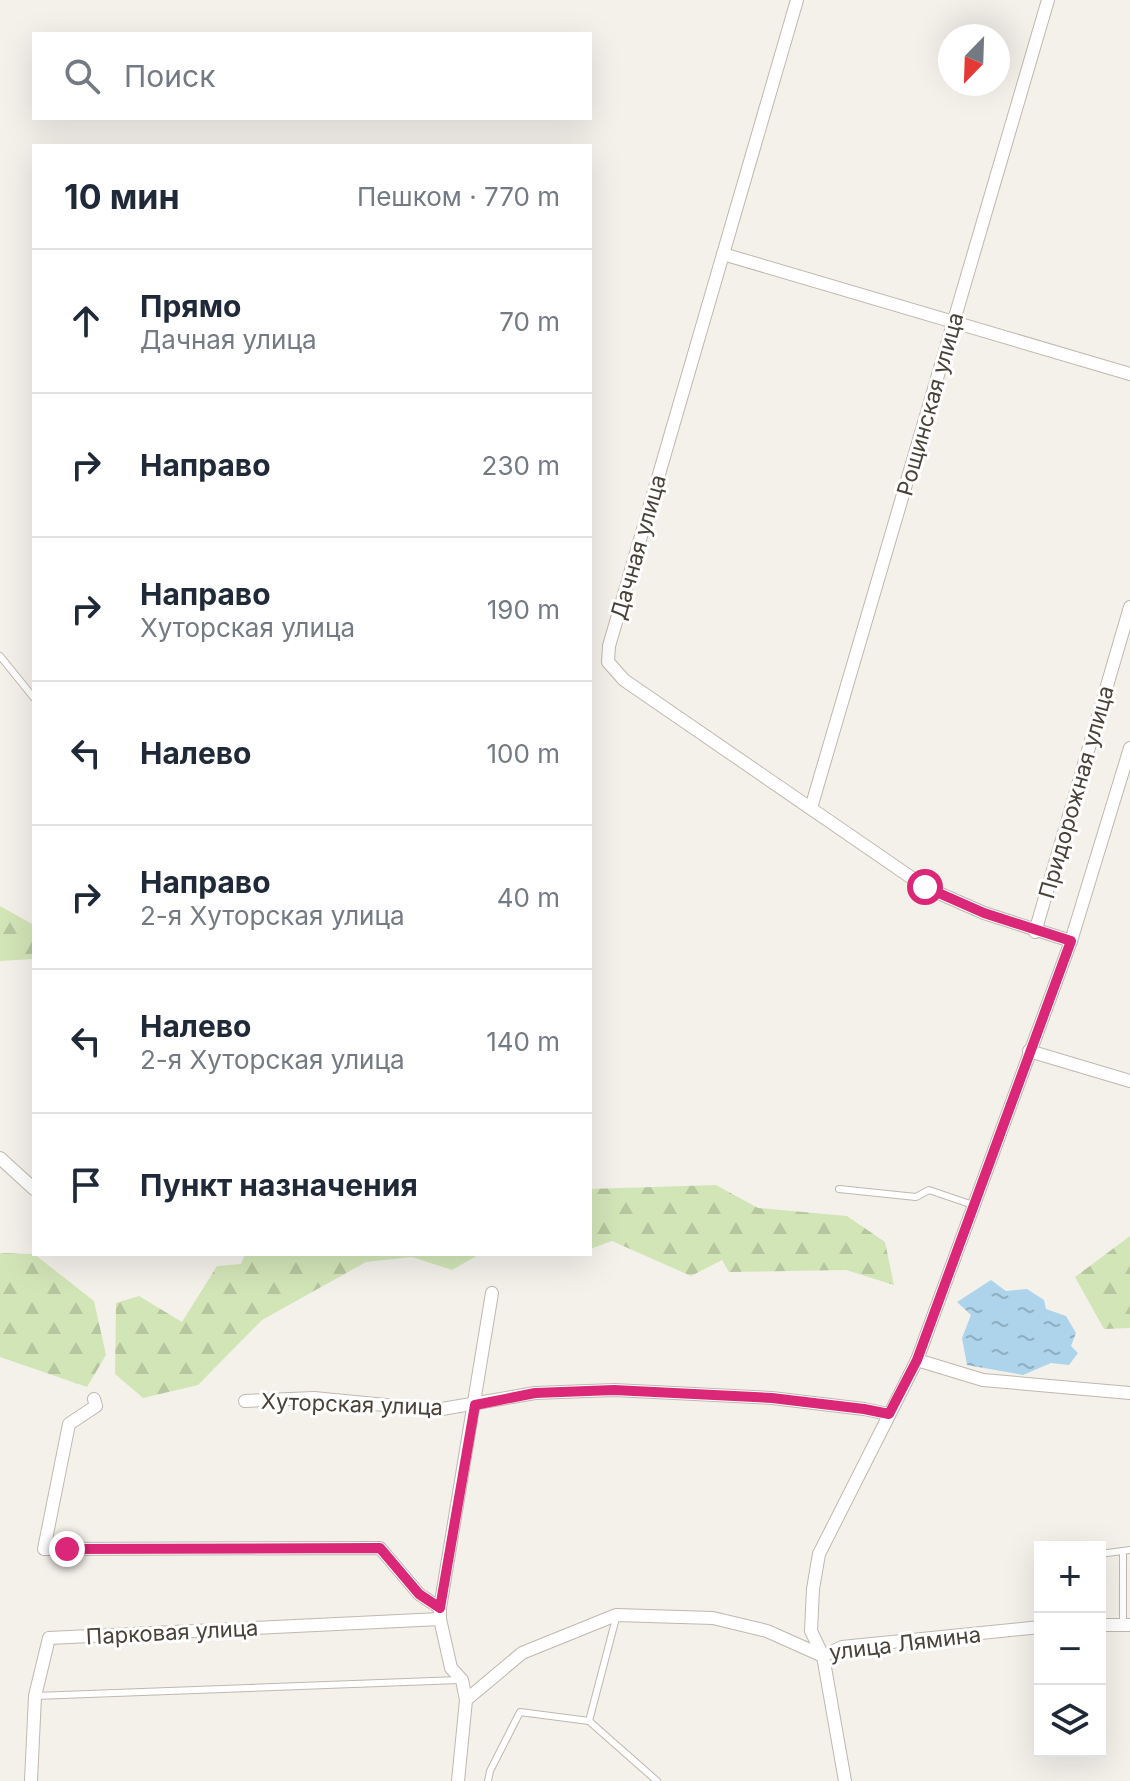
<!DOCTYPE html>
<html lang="ru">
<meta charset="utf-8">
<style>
body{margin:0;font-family:Inter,sans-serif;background:#f2f2f3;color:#1f2937}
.controls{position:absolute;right:24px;bottom:24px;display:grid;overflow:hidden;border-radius:0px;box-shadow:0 8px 32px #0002}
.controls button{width:72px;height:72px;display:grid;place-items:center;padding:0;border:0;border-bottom:2px solid #e0e1e3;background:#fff;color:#1f2937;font:40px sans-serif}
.compass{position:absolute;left:938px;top:24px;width:72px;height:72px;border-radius:50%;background:#fff;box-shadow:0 8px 32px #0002;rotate:203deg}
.stop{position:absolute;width:24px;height:24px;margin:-18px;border:6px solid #db2777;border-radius:50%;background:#fff}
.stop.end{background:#db2777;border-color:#fff;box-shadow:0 2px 8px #0008}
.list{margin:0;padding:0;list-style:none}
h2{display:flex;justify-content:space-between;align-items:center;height:104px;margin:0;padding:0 32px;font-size:34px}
h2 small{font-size:26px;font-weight:400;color:#747a83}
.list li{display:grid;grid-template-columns:52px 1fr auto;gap:24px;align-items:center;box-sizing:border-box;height:144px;padding:0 32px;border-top:2px solid #e0e1e3}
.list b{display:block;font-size:30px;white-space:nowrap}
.list p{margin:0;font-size:26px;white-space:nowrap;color:#747a83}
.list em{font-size:26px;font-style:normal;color:#747a83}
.icon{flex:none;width:44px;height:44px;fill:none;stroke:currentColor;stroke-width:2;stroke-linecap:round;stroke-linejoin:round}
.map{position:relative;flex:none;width:1130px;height:1781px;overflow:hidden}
.search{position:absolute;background:#fff;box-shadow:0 8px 32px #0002;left:32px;top:32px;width:560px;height:88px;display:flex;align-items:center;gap:20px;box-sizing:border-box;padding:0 28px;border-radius:0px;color:#747a83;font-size:30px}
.panel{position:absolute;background:#fff;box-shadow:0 8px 32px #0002;left:32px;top:144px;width:560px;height:1112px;border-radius:0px}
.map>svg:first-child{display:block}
.forest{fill:url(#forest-firs)}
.water{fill:url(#water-ripples)}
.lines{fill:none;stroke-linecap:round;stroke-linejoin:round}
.lane-casing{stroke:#bfb8ae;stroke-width:8}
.street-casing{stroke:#bfb8ae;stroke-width:14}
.lane{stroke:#fff;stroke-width:6}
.street{stroke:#fff;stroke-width:12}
.route{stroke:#db2777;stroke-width:10}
.labels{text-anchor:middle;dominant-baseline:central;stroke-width:6;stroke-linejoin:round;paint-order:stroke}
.street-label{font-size:22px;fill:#484239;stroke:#fff}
</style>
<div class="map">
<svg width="1130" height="1781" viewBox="0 0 1130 1781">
<defs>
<pattern id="forest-firs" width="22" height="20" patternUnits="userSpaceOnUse" patternTransform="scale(2)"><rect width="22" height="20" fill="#d2e5b7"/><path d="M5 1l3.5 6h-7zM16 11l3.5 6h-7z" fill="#b6c69e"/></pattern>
<pattern id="water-ripples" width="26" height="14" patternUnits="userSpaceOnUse" patternTransform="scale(2)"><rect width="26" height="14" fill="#add4eb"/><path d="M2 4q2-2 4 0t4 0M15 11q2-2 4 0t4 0" fill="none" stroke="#8faebf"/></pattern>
</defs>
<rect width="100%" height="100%" fill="#f4f1eb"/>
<g class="forest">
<polygon points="0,906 34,925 34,959 0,961"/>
<polygon points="716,1185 758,1208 847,1216 885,1242 894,1285 846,1270 729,1272 722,1260 691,1276 612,1241 590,1249 590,1189"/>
<polygon points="1130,1236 1130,1328 1104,1329 1075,1277"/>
<polygon points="0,1253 34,1254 94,1301 106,1355 87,1387 0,1357"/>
<polygon points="245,1254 480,1254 452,1270 412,1257 366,1262 262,1320 198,1385 143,1398 115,1374 116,1303 139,1296 182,1322 217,1266 241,1264"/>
</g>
<polygon class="water" points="991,1280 1006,1291 1027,1289 1044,1300 1046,1309 1066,1316 1076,1333 1071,1346 1078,1353 1069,1365 1051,1363 1023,1375 967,1365 962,1338 971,1315 957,1302"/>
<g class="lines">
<defs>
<g id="lane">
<polyline points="0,656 34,698"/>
<polyline points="839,1189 916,1197 929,1190 973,1205"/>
<polyline points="1100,1554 1130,1550"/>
<polyline points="1123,1624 1123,1551"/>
<polyline points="1039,1627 1040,1563"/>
<polyline points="35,1696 459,1680"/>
<polyline points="589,1721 657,1781"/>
<polyline points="488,1781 490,1771 520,1712 589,1721 616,1618"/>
</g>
<g id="street">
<polyline points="797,0 609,646 608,662 624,680 925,887 984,913 1071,941"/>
<polyline points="723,254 1130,374"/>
<polyline points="811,808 1048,0"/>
<polyline points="1035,932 1130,607"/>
<polyline points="1029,1051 1130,1081"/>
<polyline points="0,1158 34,1189"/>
<polyline points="917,1360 983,1380 1130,1393"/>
<polyline points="94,1399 96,1406 69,1424 44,1549 380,1548 419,1594 440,1608"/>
<polyline points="245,1401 314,1398 436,1410 535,1393 614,1390 772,1398 864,1409 889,1414"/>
<polyline points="1100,1625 1130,1625"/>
<polyline points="466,1700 522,1653 616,1615 713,1618 767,1631 823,1656 842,1647 1040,1627"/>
<polyline points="31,1781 35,1696 49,1638 440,1619"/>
<polyline points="458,1781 466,1700 462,1680 451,1668 440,1619 440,1608 492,1293"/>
<polyline points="845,1781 823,1656 811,1631 813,1589 819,1554 917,1360 1071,941 1130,748"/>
</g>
</defs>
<use href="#lane" class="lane-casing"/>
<use href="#street" class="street-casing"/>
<use href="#lane" class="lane"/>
<use href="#street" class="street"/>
</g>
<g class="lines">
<polyline class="route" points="67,1549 380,1548 419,1594 440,1608 475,1405 535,1393 614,1390 772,1398 864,1409 889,1414 917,1360 1071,941 984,913 925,887"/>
</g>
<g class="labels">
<g class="street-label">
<text transform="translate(930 404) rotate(-74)">Рощинская улица</text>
<text transform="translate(638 547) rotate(-74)">Дачная улица</text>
<text transform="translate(1076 792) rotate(-74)">Придорожная улица</text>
<text transform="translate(352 1404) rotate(2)">Хуторская улица</text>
<text transform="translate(172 1632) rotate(-3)">Парковая улица</text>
<text transform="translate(905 1643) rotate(-7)">улица Лямина</text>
</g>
</g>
</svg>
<div class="controls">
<button>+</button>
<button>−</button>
<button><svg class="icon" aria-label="layers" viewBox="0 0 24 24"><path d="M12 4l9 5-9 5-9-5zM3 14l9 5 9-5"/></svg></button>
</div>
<svg class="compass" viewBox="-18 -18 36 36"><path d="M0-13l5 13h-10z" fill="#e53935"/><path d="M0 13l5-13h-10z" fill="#747a83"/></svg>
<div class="stop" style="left:925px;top:887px"></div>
<div class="stop end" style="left:67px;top:1549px"></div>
<div class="search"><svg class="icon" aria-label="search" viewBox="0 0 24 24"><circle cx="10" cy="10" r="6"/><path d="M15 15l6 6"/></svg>Поиск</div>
<section class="panel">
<h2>10 мин<small>Пешком · 770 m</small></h2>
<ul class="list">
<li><svg class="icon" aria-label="ahead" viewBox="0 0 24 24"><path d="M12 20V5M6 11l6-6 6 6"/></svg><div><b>Прямо</b><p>Дачная улица</p></div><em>70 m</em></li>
<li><svg class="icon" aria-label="right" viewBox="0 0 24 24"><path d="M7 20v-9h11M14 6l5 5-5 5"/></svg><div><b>Направо</b></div><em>230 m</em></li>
<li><svg class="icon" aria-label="right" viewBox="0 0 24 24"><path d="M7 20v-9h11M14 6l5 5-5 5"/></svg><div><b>Направо</b><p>Хуторская улица</p></div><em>190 m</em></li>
<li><svg class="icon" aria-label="left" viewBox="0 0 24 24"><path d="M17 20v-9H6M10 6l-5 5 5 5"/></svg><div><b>Налево</b></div><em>100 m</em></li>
<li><svg class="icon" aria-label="right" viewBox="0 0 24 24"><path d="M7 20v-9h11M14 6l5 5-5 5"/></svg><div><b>Направо</b><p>2-я Хуторская улица</p></div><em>40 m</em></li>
<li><svg class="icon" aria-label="left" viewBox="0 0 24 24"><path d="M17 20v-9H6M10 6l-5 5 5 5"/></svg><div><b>Налево</b><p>2-я Хуторская улица</p></div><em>140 m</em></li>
<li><svg class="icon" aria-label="arrive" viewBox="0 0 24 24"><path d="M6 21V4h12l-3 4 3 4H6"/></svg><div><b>Пункт назначения</b></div></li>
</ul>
</section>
</div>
